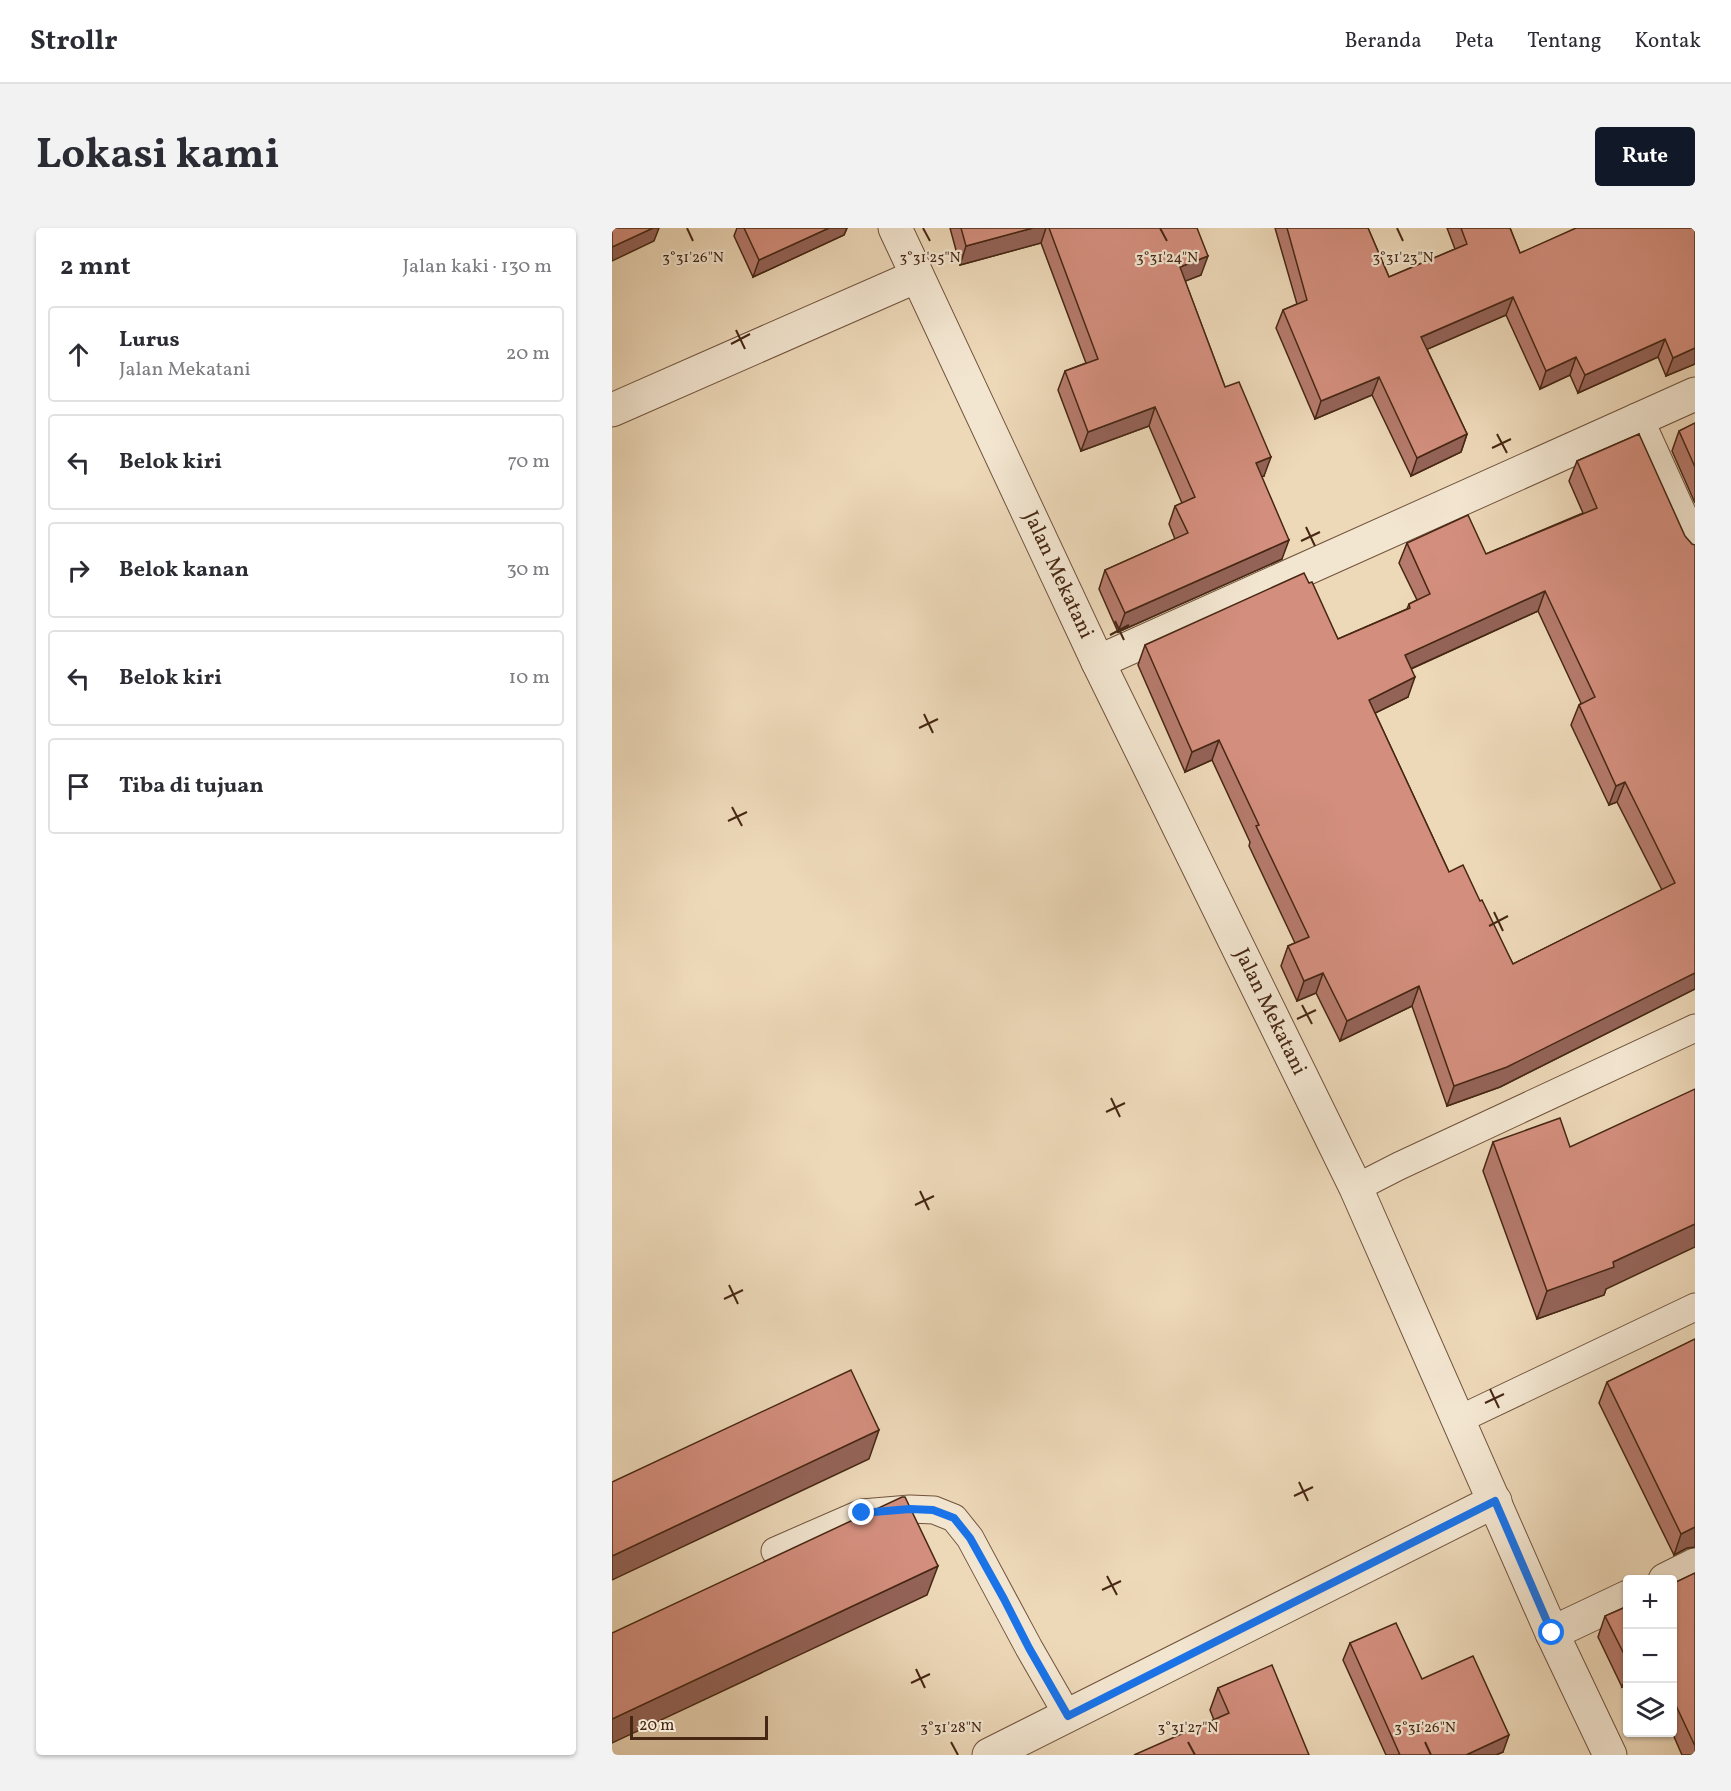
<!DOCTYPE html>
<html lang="id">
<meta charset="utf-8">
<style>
body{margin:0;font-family:Vollkorn,serif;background:#f2f2f3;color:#2b2b33}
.controls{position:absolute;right:18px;bottom:18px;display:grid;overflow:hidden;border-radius:6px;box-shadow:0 2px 4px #0004}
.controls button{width:54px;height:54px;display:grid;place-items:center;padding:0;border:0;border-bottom:2px solid #e1e1e2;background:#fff;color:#2b2b33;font:30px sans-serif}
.scale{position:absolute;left:18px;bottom:15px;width:138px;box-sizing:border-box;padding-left:6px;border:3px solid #462713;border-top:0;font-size:16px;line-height:21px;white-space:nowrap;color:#462713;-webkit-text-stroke:4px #f3e6d1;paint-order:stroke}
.stop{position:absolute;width:18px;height:18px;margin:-14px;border:4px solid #1a73e8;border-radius:50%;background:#fff}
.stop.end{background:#1a73e8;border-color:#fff;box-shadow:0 2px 6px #0008}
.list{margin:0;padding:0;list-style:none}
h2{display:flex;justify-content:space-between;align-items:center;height:78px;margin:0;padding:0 24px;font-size:26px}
h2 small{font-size:20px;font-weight:400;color:#7c7c81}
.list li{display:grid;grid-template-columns:39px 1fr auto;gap:18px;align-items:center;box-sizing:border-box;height:96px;margin:0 12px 12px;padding:0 12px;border:2px solid #e1e1e2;border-radius:6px}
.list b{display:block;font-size:22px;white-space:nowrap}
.list p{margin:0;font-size:20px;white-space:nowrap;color:#7c7c81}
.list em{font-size:20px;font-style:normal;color:#7c7c81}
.icon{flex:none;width:33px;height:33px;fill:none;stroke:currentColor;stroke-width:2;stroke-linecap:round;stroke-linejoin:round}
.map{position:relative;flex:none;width:1083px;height:1527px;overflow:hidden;border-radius:6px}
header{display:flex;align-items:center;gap:36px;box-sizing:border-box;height:84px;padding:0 30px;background:#fff;border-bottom:2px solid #e1e1e2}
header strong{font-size:28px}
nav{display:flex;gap:33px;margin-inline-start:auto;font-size:21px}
.intro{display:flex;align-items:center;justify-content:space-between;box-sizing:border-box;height:144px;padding:0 36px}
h1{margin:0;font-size:42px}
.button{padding:15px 27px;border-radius:6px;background:#111827;color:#fff;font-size:21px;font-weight:700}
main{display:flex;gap:36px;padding:0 36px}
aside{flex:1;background:#fff;border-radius:6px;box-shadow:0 2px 4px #0004}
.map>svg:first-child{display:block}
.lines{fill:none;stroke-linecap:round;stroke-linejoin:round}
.lane-casing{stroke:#70533c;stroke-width:29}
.street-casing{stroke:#70533c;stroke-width:35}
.lane{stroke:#f3e6d1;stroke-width:27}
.street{stroke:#f3e6d1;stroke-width:33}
.wall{fill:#b57a6c;stroke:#462713;stroke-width:1.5;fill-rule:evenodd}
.shaded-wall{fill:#946358;stroke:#462713;stroke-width:1.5}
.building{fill:#d38e7d;stroke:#462713;stroke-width:1.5;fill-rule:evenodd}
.route{stroke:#1a73e8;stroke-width:8}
.ticks{fill:none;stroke:#462713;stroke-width:2}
.labels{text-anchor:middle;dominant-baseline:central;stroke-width:4.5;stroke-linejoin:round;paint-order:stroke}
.street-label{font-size:21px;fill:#462713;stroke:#f3e6d1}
.ticks-label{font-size:15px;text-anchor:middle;fill:#462713;stroke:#f3e6d1;stroke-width:4.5;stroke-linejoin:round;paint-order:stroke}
</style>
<header>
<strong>Strollr</strong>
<nav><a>Beranda</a><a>Peta</a><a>Tentang</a><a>Kontak</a></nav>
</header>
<div class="intro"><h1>Lokasi kami</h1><a class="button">Rute</a></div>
<main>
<aside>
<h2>2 mnt<small>Jalan kaki · 130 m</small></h2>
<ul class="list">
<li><svg class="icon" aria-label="ahead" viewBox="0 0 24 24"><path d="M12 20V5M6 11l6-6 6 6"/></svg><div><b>Lurus</b><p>Jalan Mekatani</p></div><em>20 m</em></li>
<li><svg class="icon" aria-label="left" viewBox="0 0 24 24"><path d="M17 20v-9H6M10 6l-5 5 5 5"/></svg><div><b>Belok kiri</b></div><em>70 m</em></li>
<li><svg class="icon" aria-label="right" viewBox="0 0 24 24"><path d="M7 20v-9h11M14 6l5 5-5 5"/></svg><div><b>Belok kanan</b></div><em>30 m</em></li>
<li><svg class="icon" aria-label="left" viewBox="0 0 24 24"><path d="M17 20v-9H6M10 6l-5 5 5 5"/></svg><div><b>Belok kiri</b></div><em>10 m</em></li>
<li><svg class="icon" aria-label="arrive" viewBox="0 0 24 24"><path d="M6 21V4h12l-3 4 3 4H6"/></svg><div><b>Tiba di tujuan</b></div></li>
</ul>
</aside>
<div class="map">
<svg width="1083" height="1527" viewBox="0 0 1083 1527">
<rect width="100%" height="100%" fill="#edd8b8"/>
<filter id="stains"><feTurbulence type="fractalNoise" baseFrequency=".00333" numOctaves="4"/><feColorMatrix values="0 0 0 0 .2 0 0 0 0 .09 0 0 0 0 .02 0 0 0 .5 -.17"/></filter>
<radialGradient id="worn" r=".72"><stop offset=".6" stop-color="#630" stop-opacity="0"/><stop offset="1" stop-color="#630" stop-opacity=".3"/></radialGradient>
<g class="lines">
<defs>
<g id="lane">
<polyline points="744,960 787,938 1083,800"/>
<polyline points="846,1192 1083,1079"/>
<polyline points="163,1323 250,1285 298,1281 322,1282 342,1290 358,1310 417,1420 456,1488"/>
</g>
<g id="street">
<polyline points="283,0 486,434 744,960 940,1405 998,1527"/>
<polyline points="0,182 305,48"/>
<polyline points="1025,192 1083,320"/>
<polyline points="486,434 1083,166"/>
<polyline points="1053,1352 1083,1337"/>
<polyline points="940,1405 1016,1369"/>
<polyline points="377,1527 883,1273"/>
</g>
</defs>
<use href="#lane" class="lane-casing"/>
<use href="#street" class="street-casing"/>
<use href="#lane" class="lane"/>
<use href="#street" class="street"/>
</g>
<g class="wall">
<polygon points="125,0 235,0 232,7 141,49 122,8"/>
<polygon points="338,0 585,0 589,47 573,53 613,159 652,248 649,249 670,331 506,404 487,361 493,342 563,311 557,296 563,278 570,275 537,198 469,223 446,162 453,143 474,135 429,15 348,37"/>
<polygon points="663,0 756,0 777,49 843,21 835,0 898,0 908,25 1083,0 1083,136 1054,148 1046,129 966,165 958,147 928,161 894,87 815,121 855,206 849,224 799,248 760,167 703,191 664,100 671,82 685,76"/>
<polygon points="1083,195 1083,275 1060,223 1067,203"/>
<path d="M1027,206L1083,761L888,859L835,878L800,778L728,813L704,765L685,773L669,738L676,718L683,715L637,618L638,614L600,532L573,544L526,437L533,417L697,355L726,411L795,381L797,376L805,372L787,335L795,315L874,326L971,285L957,253L965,233ZM926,383L969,475L967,477L959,497L997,577L1005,574L1050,662L901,736L868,673L837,644L763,485L796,469L799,441Z"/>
<polygon points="881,914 994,1061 992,1067 925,1091 871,943"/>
<polygon points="1083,1111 1083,1319 1075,1320 1062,1327 987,1175 995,1154"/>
<polygon points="1083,1345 1083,1527 1070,1527 1060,1504 1060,1356"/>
<polygon points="1016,1378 1016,1456 1010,1459 986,1409 993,1388"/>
<polygon points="738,1415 810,1451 891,1524 884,1527 774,1527 731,1432"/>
<polygon points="606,1460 697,1527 602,1492 598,1482"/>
</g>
<g class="shaded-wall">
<polygon points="41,0 47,0 42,13 0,33 0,19"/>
<polygon points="217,0 235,0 232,7 141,49 147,32"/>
<polygon points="421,0 434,0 429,15 348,37 354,18"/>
<polygon points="596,28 589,47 561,58 568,39"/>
<polygon points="901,69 894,87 802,127 809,109"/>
<polygon points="1053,111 1046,129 966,165 973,147"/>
<polygon points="1083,120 1083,136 1054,148 1061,130"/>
<polygon points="964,129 958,147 928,161 934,143"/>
<polygon points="767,149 760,167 703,191 709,173"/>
<polygon points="543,179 537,198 469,223 476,204"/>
<polygon points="855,206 849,224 799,248 805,230"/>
<polygon points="659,229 652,248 637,254 644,235"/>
<polygon points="677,312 670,331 506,404 513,385"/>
<polygon points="933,363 926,383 785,447 793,427"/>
<polygon points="803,449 796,469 749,492 757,472"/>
<polygon points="607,512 600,532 573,544 580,524"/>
<polygon points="1013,554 1005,574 997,577 1004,558"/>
<polygon points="711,745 704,765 685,773 692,753"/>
<polygon points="1083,745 1083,761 888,859 835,878 842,858"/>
<polygon points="807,758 800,778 728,813 735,793"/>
<polygon points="1083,996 1083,1019 994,1061 992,1067 925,1091 935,1063 1001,1034"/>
<polygon points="267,1202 257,1231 0,1352 0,1328"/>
<polygon points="1083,1299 1083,1319 1075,1320 1062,1327 1069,1306"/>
<polygon points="326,1338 315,1367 0,1515 0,1491"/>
<polygon points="1016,1444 1016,1456 1010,1459"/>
<polygon points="897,1507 891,1524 884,1527 854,1527"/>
</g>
<g class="building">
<polygon points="0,0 41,0 0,19"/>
<polygon points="132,0 217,0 147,32"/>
<polygon points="349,0 421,0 354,18"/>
<polygon points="437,0 585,0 596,28 568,39 613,159 627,154 659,229 644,235 677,312 513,385 493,342 576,305 563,278 583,269 543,179 476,204 453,143 486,131"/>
<polygon points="675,0 756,0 777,49 855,16 849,0 898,0 908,25 964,0 1083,0 1083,120 1061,130 1053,111 973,147 964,129 934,143 901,69 809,109 855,206 805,230 767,149 709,173 671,82 695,72"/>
<polygon points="1083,195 1083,239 1067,203"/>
<path d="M1027,206L1073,308L1080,316L1083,317V745L895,839L842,858L807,758L735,793L711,745L692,753L676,718L697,709L644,598L647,597L607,512L580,524L533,417L692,345L697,355L700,354L726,411L798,380L797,376L818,366L795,315L856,287L874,326L985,280L965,233ZM933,363L983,469L967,477L1004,558L1013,554L1063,655L901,736L870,672L868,673L851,637L837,644L757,472L803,449L793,427Z"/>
<polygon points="1083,861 1083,996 1001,1034 1002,1039 935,1063 881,914 948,890 958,919"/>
<polygon points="1083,1111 1083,1299 1069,1306 995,1154"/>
<polygon points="239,1142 267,1202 0,1328 0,1254"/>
<polygon points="290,1269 293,1269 326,1338 0,1491 0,1405"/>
<polygon points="1083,1345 1083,1518 1060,1469 1060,1356"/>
<polygon points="1016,1378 1016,1434 993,1388"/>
<polygon points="784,1395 810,1451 861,1428 897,1507 854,1527 788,1527 738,1415"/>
<polygon points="660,1437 697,1527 522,1527 617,1485 606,1460"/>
</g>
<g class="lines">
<polyline class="route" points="250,1285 298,1281 321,1282 342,1290 358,1310 392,1371 417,1420 456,1488 883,1273 940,1405"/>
</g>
<path class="ticks" d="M75,0L81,13M311,0L318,13M548,0L555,13M785,0L791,13M124,102L133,121M119,116L138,106M885,206L895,225M880,220L899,211M694,299L703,318M689,313L708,304M503,393L512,412M498,407L517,397M312,486L321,505M307,500L326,491M120,579L130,598M116,593L135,584M882,684L891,703M877,698L896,688M690,777L700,796M685,791L704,782M499,870L508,889M494,884L513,875M308,963L317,982M303,977L322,968M117,1057L126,1076M112,1071L131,1062M878,1161L887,1180M873,1175L892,1166M687,1254L696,1273M682,1268L701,1259M495,1348L505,1367M490,1362L509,1353M304,1441L313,1460M299,1455L318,1446M339,1514L346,1527M576,1514L583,1527M813,1514L819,1527"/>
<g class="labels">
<g class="street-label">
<text transform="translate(446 347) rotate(65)">Jalan Mekatani</text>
<text transform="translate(658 784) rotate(64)">Jalan Mekatani</text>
</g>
</g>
<g class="ticks-label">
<text x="81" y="34">3°31'26"N</text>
<text x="318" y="34">3°31'25"N</text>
<text x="791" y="34">3°31'23"N</text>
<text x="555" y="34">3°31'24"N</text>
<text x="339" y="1504">3°31'28"N</text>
<text x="576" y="1504">3°31'27"N</text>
<text x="813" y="1504">3°31'26"N</text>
</g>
<rect width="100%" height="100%" filter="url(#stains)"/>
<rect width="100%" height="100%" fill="url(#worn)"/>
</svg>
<div class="controls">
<button>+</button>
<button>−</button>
<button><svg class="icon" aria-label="layers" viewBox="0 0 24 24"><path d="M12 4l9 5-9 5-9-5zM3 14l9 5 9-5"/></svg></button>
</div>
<div class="scale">20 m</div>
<div class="stop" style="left:940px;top:1405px"></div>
<div class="stop end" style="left:250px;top:1285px"></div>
</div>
</main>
